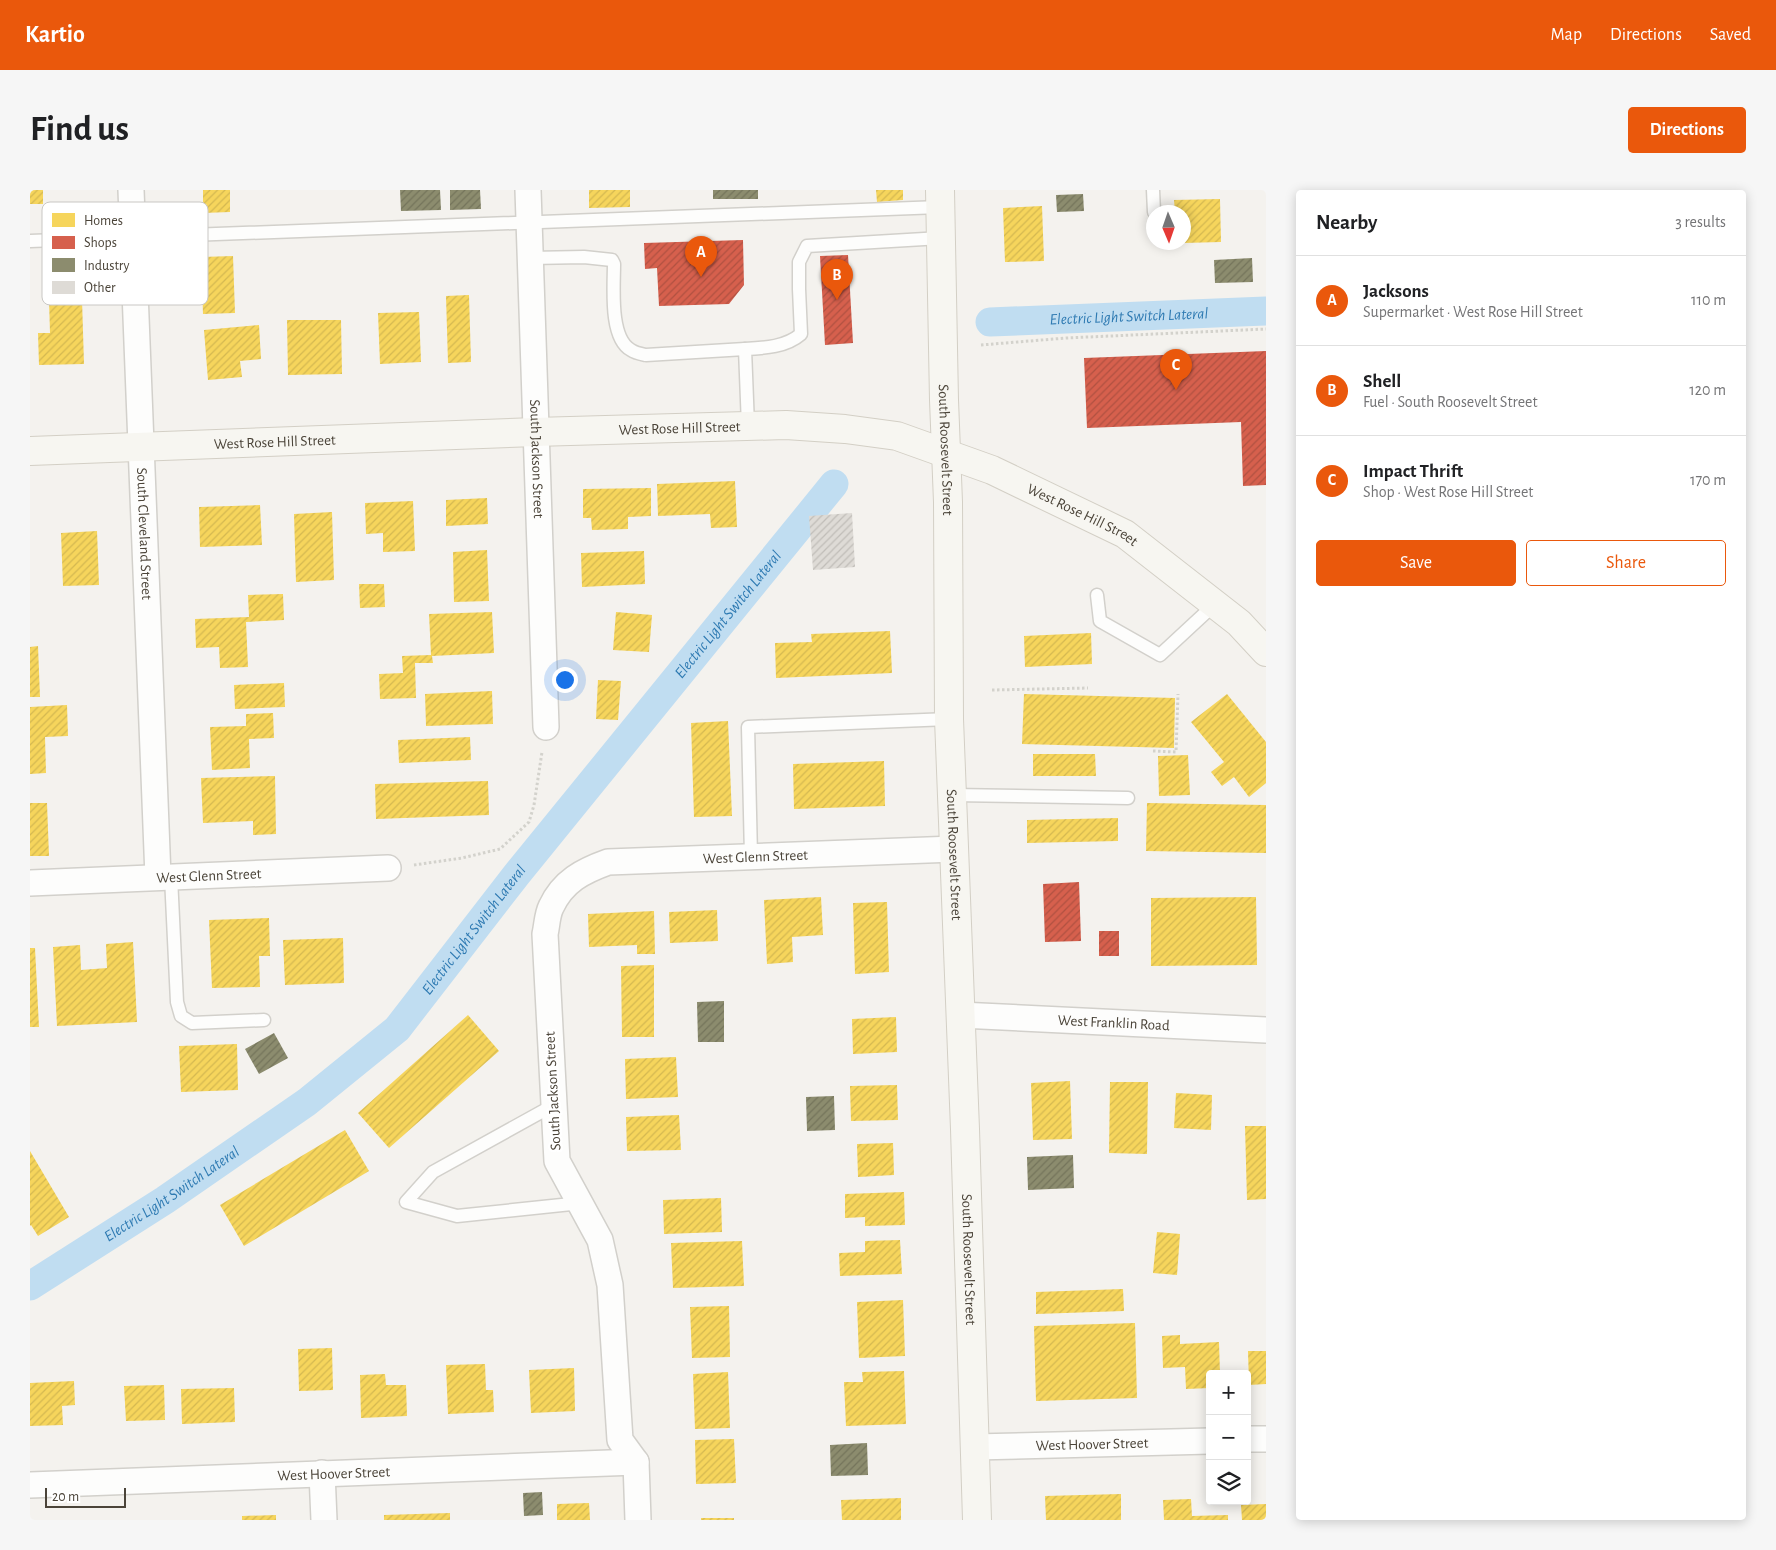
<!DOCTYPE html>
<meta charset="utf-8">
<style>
body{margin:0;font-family:"Alegreya Sans",sans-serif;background:#f6f6f6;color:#202124}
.controls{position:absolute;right:15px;bottom:15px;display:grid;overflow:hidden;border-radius:5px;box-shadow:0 2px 12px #0003}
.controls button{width:45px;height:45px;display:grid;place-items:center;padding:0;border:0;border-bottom:1px solid #e0e0e0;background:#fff;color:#202124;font:25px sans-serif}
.compass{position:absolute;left:1116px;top:15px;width:45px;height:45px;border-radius:50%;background:#fff;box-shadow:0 2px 12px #0003;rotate:178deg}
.scale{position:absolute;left:15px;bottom:12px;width:81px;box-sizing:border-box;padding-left:5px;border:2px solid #4b4439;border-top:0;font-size:14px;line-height:18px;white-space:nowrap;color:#4b4439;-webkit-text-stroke:4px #fff;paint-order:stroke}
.you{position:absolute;left:534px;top:489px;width:18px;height:18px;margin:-12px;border:4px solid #fff;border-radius:50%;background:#1a73e8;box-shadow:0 0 0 8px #1a73e833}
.badge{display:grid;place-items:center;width:32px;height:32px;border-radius:50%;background:#ea580c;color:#fff;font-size:16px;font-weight:700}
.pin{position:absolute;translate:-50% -41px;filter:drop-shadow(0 1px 2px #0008)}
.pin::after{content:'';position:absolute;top:26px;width:18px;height:15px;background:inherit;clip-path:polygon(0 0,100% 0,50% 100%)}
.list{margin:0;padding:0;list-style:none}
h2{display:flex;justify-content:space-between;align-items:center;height:65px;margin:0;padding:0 20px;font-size:21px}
h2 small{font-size:16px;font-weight:400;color:#757577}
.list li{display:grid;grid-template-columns:32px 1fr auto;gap:15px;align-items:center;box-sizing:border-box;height:90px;padding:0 20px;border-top:1px solid #e0e0e0}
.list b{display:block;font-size:19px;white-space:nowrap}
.list p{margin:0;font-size:16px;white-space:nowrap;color:#757577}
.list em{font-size:16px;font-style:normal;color:#757577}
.actions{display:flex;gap:10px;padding:15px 20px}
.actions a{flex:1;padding:11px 0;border:1px solid #ea580c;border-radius:5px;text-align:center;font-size:18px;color:#ea580c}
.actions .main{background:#ea580c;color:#fff}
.icon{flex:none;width:28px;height:28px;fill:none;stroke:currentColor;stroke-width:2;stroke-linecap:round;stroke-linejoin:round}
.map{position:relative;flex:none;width:1236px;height:1330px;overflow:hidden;border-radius:5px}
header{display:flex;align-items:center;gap:30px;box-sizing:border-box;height:70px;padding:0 25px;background:#ea580c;color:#fff}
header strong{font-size:24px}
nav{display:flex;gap:28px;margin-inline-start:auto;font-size:18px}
.intro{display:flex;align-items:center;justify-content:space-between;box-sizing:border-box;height:120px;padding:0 30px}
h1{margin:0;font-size:35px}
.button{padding:12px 22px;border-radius:5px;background:#ea580c;color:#fff;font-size:18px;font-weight:700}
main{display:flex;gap:30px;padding:0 30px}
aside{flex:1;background:#fff;border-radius:5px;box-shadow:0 2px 12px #0003}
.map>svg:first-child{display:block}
.homes{fill:url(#homes-hatch)}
.shops{fill:url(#shops-hatch)}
.industry{fill:url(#industry-hatch)}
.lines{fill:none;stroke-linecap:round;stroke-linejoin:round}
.canal{stroke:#c0ddf1;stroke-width:29}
.building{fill:url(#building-hatch)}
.lane-casing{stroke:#d2d0cb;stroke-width:15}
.street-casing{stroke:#d2d0cb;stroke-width:28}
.secondary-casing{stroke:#d3cfc5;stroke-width:30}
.path{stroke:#d3d2cc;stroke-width:3;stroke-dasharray:2.5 2.5;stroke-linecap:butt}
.lane{stroke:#fdfdfc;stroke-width:12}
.street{stroke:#fdfdfc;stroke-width:25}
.secondary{stroke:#f7f6f1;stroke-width:28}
.labels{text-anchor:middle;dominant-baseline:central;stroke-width:5;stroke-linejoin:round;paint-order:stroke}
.street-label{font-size:15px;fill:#4b4439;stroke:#fff}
.water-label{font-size:16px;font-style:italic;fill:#2e7ab2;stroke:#fff}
.key{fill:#fff;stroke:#c9c7c4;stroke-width:1}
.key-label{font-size:14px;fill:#4b4439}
</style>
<header>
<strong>Kartio</strong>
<nav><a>Map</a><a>Directions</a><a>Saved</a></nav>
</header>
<div class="intro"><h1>Find us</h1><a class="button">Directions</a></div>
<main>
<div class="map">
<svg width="1236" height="1330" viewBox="0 0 1236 1330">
<defs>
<pattern id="homes-hatch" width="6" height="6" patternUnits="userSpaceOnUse" patternTransform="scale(1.25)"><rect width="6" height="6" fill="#f6d55c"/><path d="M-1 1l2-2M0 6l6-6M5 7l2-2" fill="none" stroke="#d4b851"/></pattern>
<pattern id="shops-hatch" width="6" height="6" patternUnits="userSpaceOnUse" patternTransform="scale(1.25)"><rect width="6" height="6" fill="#d6604d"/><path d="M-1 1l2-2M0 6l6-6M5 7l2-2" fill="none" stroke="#b05141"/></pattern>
<pattern id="industry-hatch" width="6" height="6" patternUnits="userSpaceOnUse" patternTransform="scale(1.25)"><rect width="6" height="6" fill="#8c8c6e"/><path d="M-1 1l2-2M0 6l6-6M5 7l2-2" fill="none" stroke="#74745b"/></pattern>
<pattern id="building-hatch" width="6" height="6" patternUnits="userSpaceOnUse" patternTransform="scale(1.25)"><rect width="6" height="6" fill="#dedbd6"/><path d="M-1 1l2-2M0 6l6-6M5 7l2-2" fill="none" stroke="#c0bdb8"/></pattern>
</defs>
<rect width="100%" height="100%" fill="#f4f2ee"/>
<g class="homes">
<rect x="0" y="0" width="13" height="14"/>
<polygon points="173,0 200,0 200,22 173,23"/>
<polygon points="559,0 600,0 600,17 559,18"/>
<polygon points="846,0 873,0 873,10 847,12"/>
<polygon points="1190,9 1191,52 1154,53 1154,22 1145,22 1144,10"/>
<polygon points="1012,16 1014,71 975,72 973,18"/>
<polygon points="203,66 205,123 173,124 171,67"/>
<polygon points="439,105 441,172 418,173 416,106"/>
<polygon points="52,109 54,174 9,175 8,143 20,143 19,110"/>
<polygon points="389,122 391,172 350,174 348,123"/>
<polygon points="257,130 311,130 312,184 258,185"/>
<polygon points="229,135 231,169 210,171 212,187 178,190 174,140"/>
<polygon points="705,291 707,337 681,338 680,324 628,326 627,294"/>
<polygon points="621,298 621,326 598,327 598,339 562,340 561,328 553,328 553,299"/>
<polygon points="457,308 458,334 416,336 416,310"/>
<polygon points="383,311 385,361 353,362 353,343 336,344 335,313"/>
<polygon points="230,315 232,355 170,357 169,317"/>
<polygon points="302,322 304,390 266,392 264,324"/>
<polygon points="67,341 69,395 33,396 31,343"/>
<polygon points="457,360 459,411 424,412 423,362"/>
<polygon points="614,361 615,394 552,397 551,363"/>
<polygon points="329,394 354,394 355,417 330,418"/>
<polygon points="253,404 254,430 216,432 218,477 190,478 189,457 166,458 165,429 219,427 218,405"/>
<polygon points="462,422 464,463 402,466 403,473 385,473 386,508 350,509 349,484 373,483 372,466 401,465 399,424"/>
<polygon points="586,422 622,425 619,462 583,460"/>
<polygon points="860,441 862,483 746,488 745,453 782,452 781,444"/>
<polygon points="1061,443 1062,474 995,477 994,446"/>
<polygon points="8,456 10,507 0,507 0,457"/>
<polygon points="568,490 591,491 588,530 566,529"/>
<polygon points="254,493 255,517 205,519 204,495"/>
<polygon points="462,501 463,534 396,536 395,504"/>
<polygon points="994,504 1145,508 1144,558 992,554"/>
<polygon points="1197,504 1236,552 1236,593 1219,607 1204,587 1192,596 1181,582 1194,572 1161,532"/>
<polygon points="37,515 38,546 15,547 16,583 0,584 0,517"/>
<polygon points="243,523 244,548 219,549 220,578 182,580 180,537 216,536 216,524"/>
<polygon points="698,531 702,626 664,627 661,533"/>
<polygon points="440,547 441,570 369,573 368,550"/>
<polygon points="1003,564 1065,564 1066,586 1003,586"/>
<polygon points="1158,565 1160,605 1129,606 1128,566"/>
<polygon points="854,571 855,616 764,619 763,574"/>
<polygon points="245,586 246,644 223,645 223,631 173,633 171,588"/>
<polygon points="458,591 459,625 346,629 345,594"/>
<polygon points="0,613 17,613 19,666 0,666"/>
<polygon points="1117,613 1236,615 1236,663 1116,661"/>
<polygon points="1088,628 1088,651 997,653 997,630"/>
<polygon points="791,707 793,745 762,747 763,772 737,774 734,710"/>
<polygon points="1226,707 1227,775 1121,776 1121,708"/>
<polygon points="857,712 859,782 825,784 823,713"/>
<polygon points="687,720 688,751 640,753 639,722"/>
<polygon points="624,721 625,764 607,764 607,755 559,757 558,724"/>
<polygon points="239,728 240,766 229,766 230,797 182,798 179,730"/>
<polygon points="313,748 314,793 255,795 253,750"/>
<polygon points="103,752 107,832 27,836 23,757 50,755 51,780 77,778 76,754"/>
<polygon points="0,758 5,758 9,837 0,837"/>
<polygon points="624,775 624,847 592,847 591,776"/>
<polygon points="438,825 469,861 359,958 328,923"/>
<polygon points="866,827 867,862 823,864 822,829"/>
<polygon points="207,854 208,900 151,902 149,856"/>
<polygon points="646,867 648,907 596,909 595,869"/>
<polygon points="1040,891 1042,949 1003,950 1001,893"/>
<polygon points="1080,892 1118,892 1117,964 1079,963"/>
<polygon points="867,895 868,930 821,931 820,896"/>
<polygon points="1146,903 1182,905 1181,940 1144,938"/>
<polygon points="649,925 651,960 597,961 596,927"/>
<polygon points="1215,936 1236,936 1236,1009 1217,1010"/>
<polygon points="315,940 339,981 214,1056 190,1015"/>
<polygon points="863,953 864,985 828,987 827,954"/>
<polygon points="0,961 39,1027 8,1046 1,1035 0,1036"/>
<polygon points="874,1002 875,1035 835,1036 835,1027 815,1028 815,1004"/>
<polygon points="691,1008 692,1042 634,1044 633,1010"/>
<polygon points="1127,1042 1150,1044 1147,1085 1123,1083"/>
<polygon points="870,1050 872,1084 810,1086 809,1063 835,1062 835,1051"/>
<polygon points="712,1051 714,1096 643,1098 641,1053"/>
<polygon points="1093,1099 1094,1121 1006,1124 1006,1102"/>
<polygon points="873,1110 875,1166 829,1168 827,1112"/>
<polygon points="699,1116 700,1167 662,1168 660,1117"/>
<polygon points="1105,1133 1107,1208 1006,1211 1004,1136"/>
<polygon points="1150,1145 1150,1154 1189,1152 1190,1184 1180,1184 1180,1198 1156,1199 1155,1177 1133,1178 1132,1146"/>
<polygon points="302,1158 303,1200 269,1201 268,1159"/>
<polygon points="1218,1161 1236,1161 1236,1194 1219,1195"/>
<polygon points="455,1174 456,1200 463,1200 464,1222 418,1224 416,1175"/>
<polygon points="544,1178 545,1221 501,1223 499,1180"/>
<polygon points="874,1181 876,1234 816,1236 814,1192 833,1192 832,1182"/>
<polygon points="698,1182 700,1238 665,1239 663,1184"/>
<polygon points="355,1184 356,1195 376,1195 377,1226 331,1228 330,1185"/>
<polygon points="44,1191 45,1215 32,1216 33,1235 0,1236 0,1193"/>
<polygon points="134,1195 135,1230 96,1231 94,1196"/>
<polygon points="204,1198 205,1232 152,1234 151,1199"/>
<polygon points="704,1249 706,1293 666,1294 665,1250"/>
<polygon points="1091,1304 1091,1330 1016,1330 1015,1306"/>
<polygon points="871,1308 871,1330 812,1330 811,1310"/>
<polygon points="1161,1309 1162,1326 1198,1325 1198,1330 1134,1330 1133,1310"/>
<polygon points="559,1313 560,1330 527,1330 527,1314"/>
<polygon points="1236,1314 1236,1330 1212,1330 1211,1315"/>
<polygon points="420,1323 420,1330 354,1330 354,1325"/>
<polygon points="246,1325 246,1330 212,1330 212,1326"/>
<rect x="671" y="1328" width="33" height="2"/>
</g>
<g class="shops">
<polygon points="713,50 714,95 699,114 629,116 627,78 615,79 614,53"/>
<polygon points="818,65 823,153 795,155 790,66"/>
<polygon points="1236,161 1236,295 1213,296 1211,232 1057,238 1054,168"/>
<polygon points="1049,692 1051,751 1015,752 1013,694"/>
<rect x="1069" y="741" width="20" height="25"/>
</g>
<g class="industry">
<polygon points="370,0 410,0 411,20 371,21"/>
<polygon points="420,0 450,0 451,19 420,20"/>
<rect x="683" y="0" width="45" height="9"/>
<polygon points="1053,4 1054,21 1027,22 1026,5"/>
<polygon points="1222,68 1223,92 1185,93 1184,70"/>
<polygon points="694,811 694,852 668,852 667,812"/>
<polygon points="244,843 258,868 229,884 215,859"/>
<polygon points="804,906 805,940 777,941 776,907"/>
<polygon points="1043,965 1044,998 998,1000 997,967"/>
<polygon points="837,1253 838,1285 801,1286 800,1255"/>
<polygon points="512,1302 513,1325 494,1326 493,1303"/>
</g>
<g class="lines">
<g class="canal">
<path id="s1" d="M960,132L1236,121"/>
<path id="s2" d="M0,1096L135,1010L277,912L367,839L487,684L804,294"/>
</g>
</g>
<polygon class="building" points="822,323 825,377 783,380 779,326"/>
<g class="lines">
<defs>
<g id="lane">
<polyline points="1123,0 1124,22"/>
<polyline points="0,51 910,17"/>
<path d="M500,68L554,67L582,70L584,74C584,96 579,148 601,160C605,163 611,164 616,165L715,159"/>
<path d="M718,236L715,159C735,158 756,157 771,144L769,99V72L777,56L911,48"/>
<polyline points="1067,405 1070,431 1130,465 1185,414"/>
<polyline points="923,605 1098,608"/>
<polyline points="721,666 718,537 919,529"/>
<polyline points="141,687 147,812 151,826 162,833 234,830"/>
<polyline points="524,915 403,982 376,1012 427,1026 551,1013"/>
</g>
<g id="street">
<path id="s3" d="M101,0L128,687"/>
<path id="s4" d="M498,0L516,537"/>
<path id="s5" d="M0,693L358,678"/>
<path id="s6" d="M930,825L1236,840"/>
<polyline points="1217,1249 1236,1249"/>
<path id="s7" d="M944,1257L1180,1251"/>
<polyline points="292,1283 294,1330"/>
<path id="s8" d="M0,1295L606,1272"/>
<path id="s9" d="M608,1330L606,1272L590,1250L580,1095L570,1050L527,971L515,744C517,736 517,725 521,717C533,691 553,681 578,672L924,659"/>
</g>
<g id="secondary">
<path id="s10" d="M910,0L914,210L918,312L919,529L935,939L947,1330"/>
<path id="s11" d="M0,261L505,242L756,235L815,239L867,246L962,280L1095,344L1209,433L1236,462"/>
</g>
</defs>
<use href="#lane" class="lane-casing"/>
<use href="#street" class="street-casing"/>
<use href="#secondary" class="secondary-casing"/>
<g class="path">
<polyline points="951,155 1036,148 1236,139"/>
<polyline points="962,500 1058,498"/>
<polyline points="1123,561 1146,562 1148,504"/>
<polyline points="384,675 432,668 470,659 499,632 504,615 512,562"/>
</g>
<use href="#lane" class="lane"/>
<use href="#street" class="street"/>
<use href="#secondary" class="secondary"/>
</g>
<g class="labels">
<g class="street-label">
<text stroke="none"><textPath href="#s11" startOffset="650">West Rose Hill Street</textPath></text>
<text stroke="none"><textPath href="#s11" startOffset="245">West Rose Hill Street</textPath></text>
<text stroke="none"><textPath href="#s10" startOffset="260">South Roosevelt Street</textPath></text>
<text stroke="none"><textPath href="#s4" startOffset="269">South Jackson Street</textPath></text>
<text stroke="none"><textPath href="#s11" startOffset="1070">West Rose Hill Street</textPath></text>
<text stroke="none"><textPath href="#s3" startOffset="344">South Cleveland Street</textPath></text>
<text stroke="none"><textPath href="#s10" startOffset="665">South Roosevelt Street</textPath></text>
<text stroke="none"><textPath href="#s9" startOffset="854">West Glenn Street</textPath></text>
<text stroke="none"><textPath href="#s5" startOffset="179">West Glenn Street</textPath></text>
<text stroke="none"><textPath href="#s6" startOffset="154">West Franklin Road</textPath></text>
<text transform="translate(523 901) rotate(-93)">South Jackson Street</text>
<text stroke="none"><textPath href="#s10" startOffset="1070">South Roosevelt Street</textPath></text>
<text stroke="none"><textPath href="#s7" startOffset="118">West Hoover Street</textPath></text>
<text stroke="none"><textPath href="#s8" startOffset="304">West Hoover Street</textPath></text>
</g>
<g class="water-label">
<text stroke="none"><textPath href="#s1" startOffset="139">Electric Light Switch Lateral</textPath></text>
<text stroke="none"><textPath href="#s2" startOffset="979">Electric Light Switch Lateral</textPath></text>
<text stroke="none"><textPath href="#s2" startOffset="574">Electric Light Switch Lateral</textPath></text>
<text stroke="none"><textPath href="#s2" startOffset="169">Electric Light Switch Lateral</textPath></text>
</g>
</g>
<rect x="12" y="12" width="166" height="103" rx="8" class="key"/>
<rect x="22" y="23" width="23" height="14" fill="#f6d55c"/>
<rect x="22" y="46" width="23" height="13" fill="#d6604d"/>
<rect x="22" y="68" width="23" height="14" fill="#8c8c6e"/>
<rect x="22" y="91" width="23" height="13" fill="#dedbd6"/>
<g class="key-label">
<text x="54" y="35">Homes</text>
<text x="54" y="57">Shops</text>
<text x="54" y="80">Industry</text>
<text x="54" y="102">Other</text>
</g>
</svg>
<div class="controls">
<button>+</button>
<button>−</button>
<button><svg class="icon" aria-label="layers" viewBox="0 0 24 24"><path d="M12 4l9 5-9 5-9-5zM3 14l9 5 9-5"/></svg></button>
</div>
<svg class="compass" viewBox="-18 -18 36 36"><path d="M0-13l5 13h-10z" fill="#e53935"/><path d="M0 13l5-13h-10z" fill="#757577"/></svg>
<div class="scale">20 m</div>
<div class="you"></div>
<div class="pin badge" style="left:671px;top:87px">A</div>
<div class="pin badge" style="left:807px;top:110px">B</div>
<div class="pin badge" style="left:1146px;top:200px">C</div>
</div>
<aside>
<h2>Nearby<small>3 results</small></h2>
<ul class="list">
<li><span class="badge">A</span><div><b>Jacksons</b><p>Supermarket · West Rose Hill Street</p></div><em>110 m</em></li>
<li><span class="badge">B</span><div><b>Shell</b><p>Fuel · South Roosevelt Street</p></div><em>120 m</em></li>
<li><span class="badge">C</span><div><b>Impact Thrift</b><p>Shop · West Rose Hill Street</p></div><em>170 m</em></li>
</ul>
<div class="actions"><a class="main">Save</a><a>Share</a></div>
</aside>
</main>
